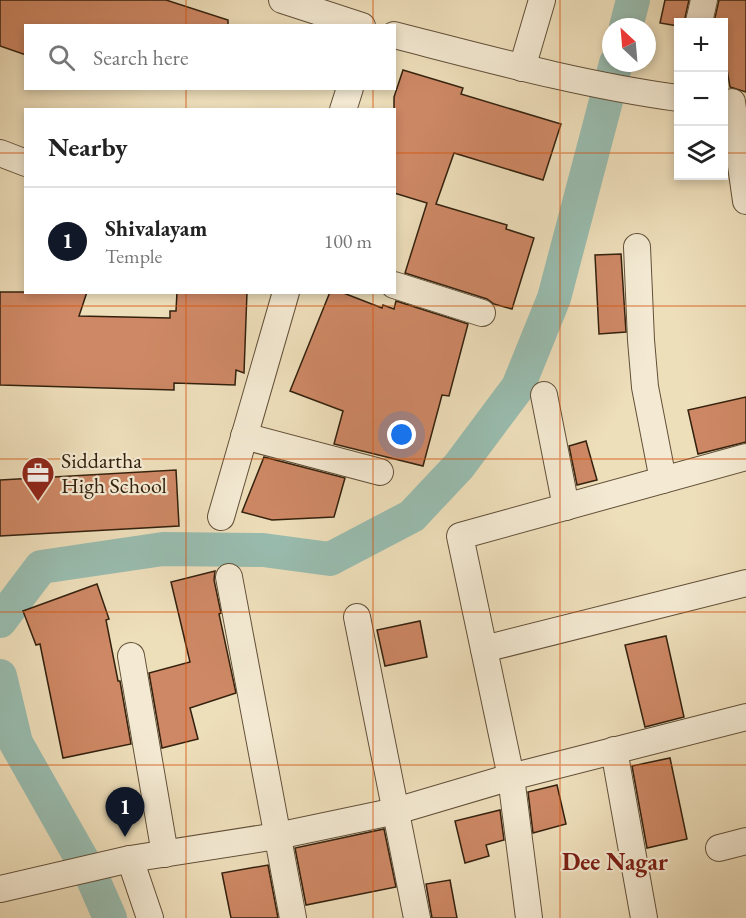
<!DOCTYPE html>
<meta charset="utf-8">
<style>
body{margin:0;font-family:"EB Garamond",serif;background:#f6f6f6;color:#222}
.controls{position:absolute;right:18px;top:18px;display:grid;overflow:hidden;border-radius:0px;box-shadow:0 3px 9px #0003}
.controls button{width:54px;height:54px;display:grid;place-items:center;padding:0;border:0;border-bottom:2px solid #e0e0e0;background:#fff;color:#222;font:30px sans-serif}
.compass{position:absolute;left:602px;top:18px;width:54px;height:54px;border-radius:50%;background:#fff;box-shadow:0 3px 9px #0003;rotate:334deg}
.you{position:absolute;left:402px;top:435px;width:21px;height:21px;margin:-15px;border:4px solid #fff;border-radius:50%;background:#1a73e8;box-shadow:0 0 0 9px #1a73e833}
.badge{display:grid;place-items:center;width:39px;height:39px;border-radius:50%;background:#111827;color:#fff;font-size:20px;font-weight:700}
.pin{position:absolute;translate:-50% -50px;filter:drop-shadow(0 2px 3px #0008)}
.pin::after{content:'';position:absolute;top:32px;width:21px;height:18px;background:inherit;clip-path:polygon(0 0,100% 0,50% 100%)}
.list{margin:0;padding:0;list-style:none}
h2{display:flex;justify-content:space-between;align-items:center;height:78px;margin:0;padding:0 24px;font-size:26px}
h2 small{font-size:20px;font-weight:400;color:#767676}
.list li{display:grid;grid-template-columns:39px 1fr auto;gap:18px;align-items:center;box-sizing:border-box;height:108px;padding:0 24px;border-top:2px solid #e0e0e0}
.list b{display:block;font-size:22px;white-space:nowrap}
.list p{margin:0;font-size:20px;white-space:nowrap;color:#767676}
.list em{font-size:20px;font-style:normal;color:#767676}
.icon{flex:none;width:33px;height:33px;fill:none;stroke:currentColor;stroke-width:2;stroke-linecap:round;stroke-linejoin:round}
.map{position:relative;flex:none;width:746px;height:918px;overflow:hidden}
.search{position:absolute;background:#fff;box-shadow:0 3px 9px #0003;left:24px;top:24px;width:372px;height:66px;display:flex;align-items:center;gap:15px;box-sizing:border-box;padding:0 21px;border-radius:0px;color:#767676;font-size:22px}
.panel{position:absolute;background:#fff;box-shadow:0 3px 9px #0003;left:24px;top:108px;width:372px;height:186px;border-radius:0px}
.map>svg:first-child{display:block}
.lines{fill:none;stroke-linecap:round;stroke-linejoin:round}
.canal{stroke:#99bdb0;stroke-width:34}
.building{fill:#ce8865;stroke:#33210e;stroke-width:1.5}
.minor-casing{stroke:#625039;stroke-width:28}
.minor{stroke:#f4ead3;stroke-width:26}
.grid{fill:none;stroke:#d6530c;stroke-width:1.5;stroke-opacity:0.55}
.labels{text-anchor:middle;dominant-baseline:central;stroke-width:4.5;stroke-linejoin:round;paint-order:stroke}
.poi-label{font-size:22px;fill:#33210e;stroke:#f4ead3;text-anchor:start}
.neighbourhood-label{font-size:24px;font-weight:bold;fill:#7a1f14;stroke:#f4ead3}
</style>
<div class="map">
<svg width="746" height="918" viewBox="0 0 746 918">
<rect width="100%" height="100%" fill="#eedfbb"/>
<filter id="stains"><feTurbulence type="fractalNoise" baseFrequency=".00333" numOctaves="4"/><feColorMatrix values="0 0 0 0 .2 0 0 0 0 .09 0 0 0 0 .02 0 0 0 .5 -.17"/></filter>
<radialGradient id="worn" r=".72"><stop offset=".6" stop-color="#630" stop-opacity="0"/><stop offset="1" stop-color="#630" stop-opacity=".3"/></radialGradient>
<g class="lines">
<g class="canal">
<polyline points="626,27 633,0"/>
<polyline points="0,621 41,567 163,549 263,550 330,559 412,516 459,466 518,387 554,298 616,63"/>
<polyline points="0,676 16,743 92,877 110,918"/>
</g>
</g>
<g class="building">
<polygon points="0,0 166,0 228,20 228,26 26,26 26,55 0,46"/>
<polygon points="665,0 689,0 684,22 678,22 678,26 660,23"/>
<polygon points="719,0 746,0 746,92 730,87 723,45 723,22 714,22"/>
<polygon points="403,70 463,88 461,94 561,124 543,180 454,153 436,204 507,225 506,229 534,238 512,309 494,304 487,299 405,273 427,203 394,193 394,97"/>
<polygon points="621,254 626,332 599,334 595,255"/>
<polygon points="0,292 87,292 79,316 170,318 170,311 176,311 177,292 247,292 244,373 236,370 235,385 174,383 174,390 0,385"/>
<polygon points="330,292 341,292 382,308 383,305 394,309 396,301 468,324 449,396 442,395 423,466 334,444 343,411 290,391"/>
<polygon points="746,397 746,442 698,454 688,410"/>
<polygon points="586,441 597,480 577,485 569,446"/>
<polygon points="264,457 345,478 334,517 272,520 242,512"/>
<polygon points="176,470 179,526 0,536 0,480"/>
<polygon points="215,571 214,580 221,613 219,614 236,693 190,708 198,739 162,748 149,673 190,662 171,582"/>
<polygon points="97,584 109,619 106,620 118,681 120,681 131,744 63,758 40,644 36,645 23,611"/>
<polygon points="420,621 427,657 385,666 377,630"/>
<polygon points="666,636 684,717 645,727 625,645"/>
<polygon points="670,758 687,839 647,848 632,766"/>
<polygon points="557,785 566,824 533,833 528,792"/>
<polygon points="500,810 504,840 486,845 489,856 465,863 455,821"/>
<polygon points="384,829 396,887 306,905 295,848"/>
<polygon points="268,865 278,918 231,918 222,873"/>
<polygon points="450,880 457,918 432,918 426,884"/>
</g>
<g class="lines">
<defs>
<g id="minor">
<polyline points="282,0 362,26"/>
<polyline points="699,22 704,0"/>
<path d="M394,35C488,59 582,85 678,98"/>
<polyline points="522,68 542,0"/>
<polyline points="732,102 746,201"/>
<polyline points="343,110 350,88"/>
<polyline points="0,153 26,163"/>
<polyline points="637,247 641,340 645,387 663,480"/>
<polyline points="394,285 482,313"/>
<polyline points="544,395 566,507"/>
<polyline points="244,436 380,472"/>
<polyline points="221,517 286,292"/>
<polyline points="229,577 293,918"/>
<polyline points="357,617 417,918"/>
<polyline points="484,649 746,583"/>
<polyline points="131,656 165,854"/>
<polyline points="614,750 644,918"/>
<polyline points="719,848 746,841"/>
<polyline points="130,859 150,918"/>
<polyline points="0,889 130,859 277,836 396,811 511,777 746,717"/>
<polyline points="529,918 511,777 460,536 746,457"/>
</g>
</defs>
<use href="#minor" class="minor-casing"/>
<use href="#minor" class="minor"/>
</g>
<path class="grid" d="M186,0V26M373,0V26M560,0V918M186,88V110M373,88V110M0,153H26M394,153H678M724,153H746M186,292V918M373,292V918M0,306H746M0,459H746M0,612H746M0,765H746"/>
<defs>
<symbol id="office-pin" viewBox="-11 -11 22 30"><path d="M0 17L-7.5 6A9.5 9.5 0 1 1 7.5 6Z" fill="#8f2418" stroke="#f4ead3"/><path d="M-6-3h4V-5.5h4V-3h4V5H-6ZM-1-4.5V-3h2v-1.5ZM-6 0V1H6V0Z" fill="#fff"/></symbol>
</defs>
<g fill-rule="evenodd">
<use href="#office-pin" x="19" y="454" width="38" height="52"/>
</g>
<g class="labels">
<g class="poi-label">
<text x="61" y="460">Siddartha<tspan x="61" dy="25">High School</tspan></text>
</g>
<g class="neighbourhood-label">
<text x="615" y="861">Dee Nagar</text>
</g>
</g>
<rect width="100%" height="100%" filter="url(#stains)"/>
<rect width="100%" height="100%" fill="url(#worn)"/>
</svg>
<div class="controls">
<button>+</button>
<button>−</button>
<button><svg class="icon" aria-label="layers" viewBox="0 0 24 24"><path d="M12 4l9 5-9 5-9-5zM3 14l9 5 9-5"/></svg></button>
</div>
<svg class="compass" viewBox="-18 -18 36 36"><path d="M0-13l5 13h-10z" fill="#e53935"/><path d="M0 13l5-13h-10z" fill="#767676"/></svg>
<div class="you"></div>
<div class="pin badge" style="left:125px;top:837px">1</div>
<div class="search"><svg class="icon" aria-label="search" viewBox="0 0 24 24"><circle cx="10" cy="10" r="6"/><path d="M15 15l6 6"/></svg>Search here</div>
<section class="panel">
<h2>Nearby<small></small></h2>
<ul class="list">
<li><span class="badge">1</span><div><b>Shivalayam</b><p>Temple</p></div><em>100 m</em></li>
</ul>
</section>
</div>
